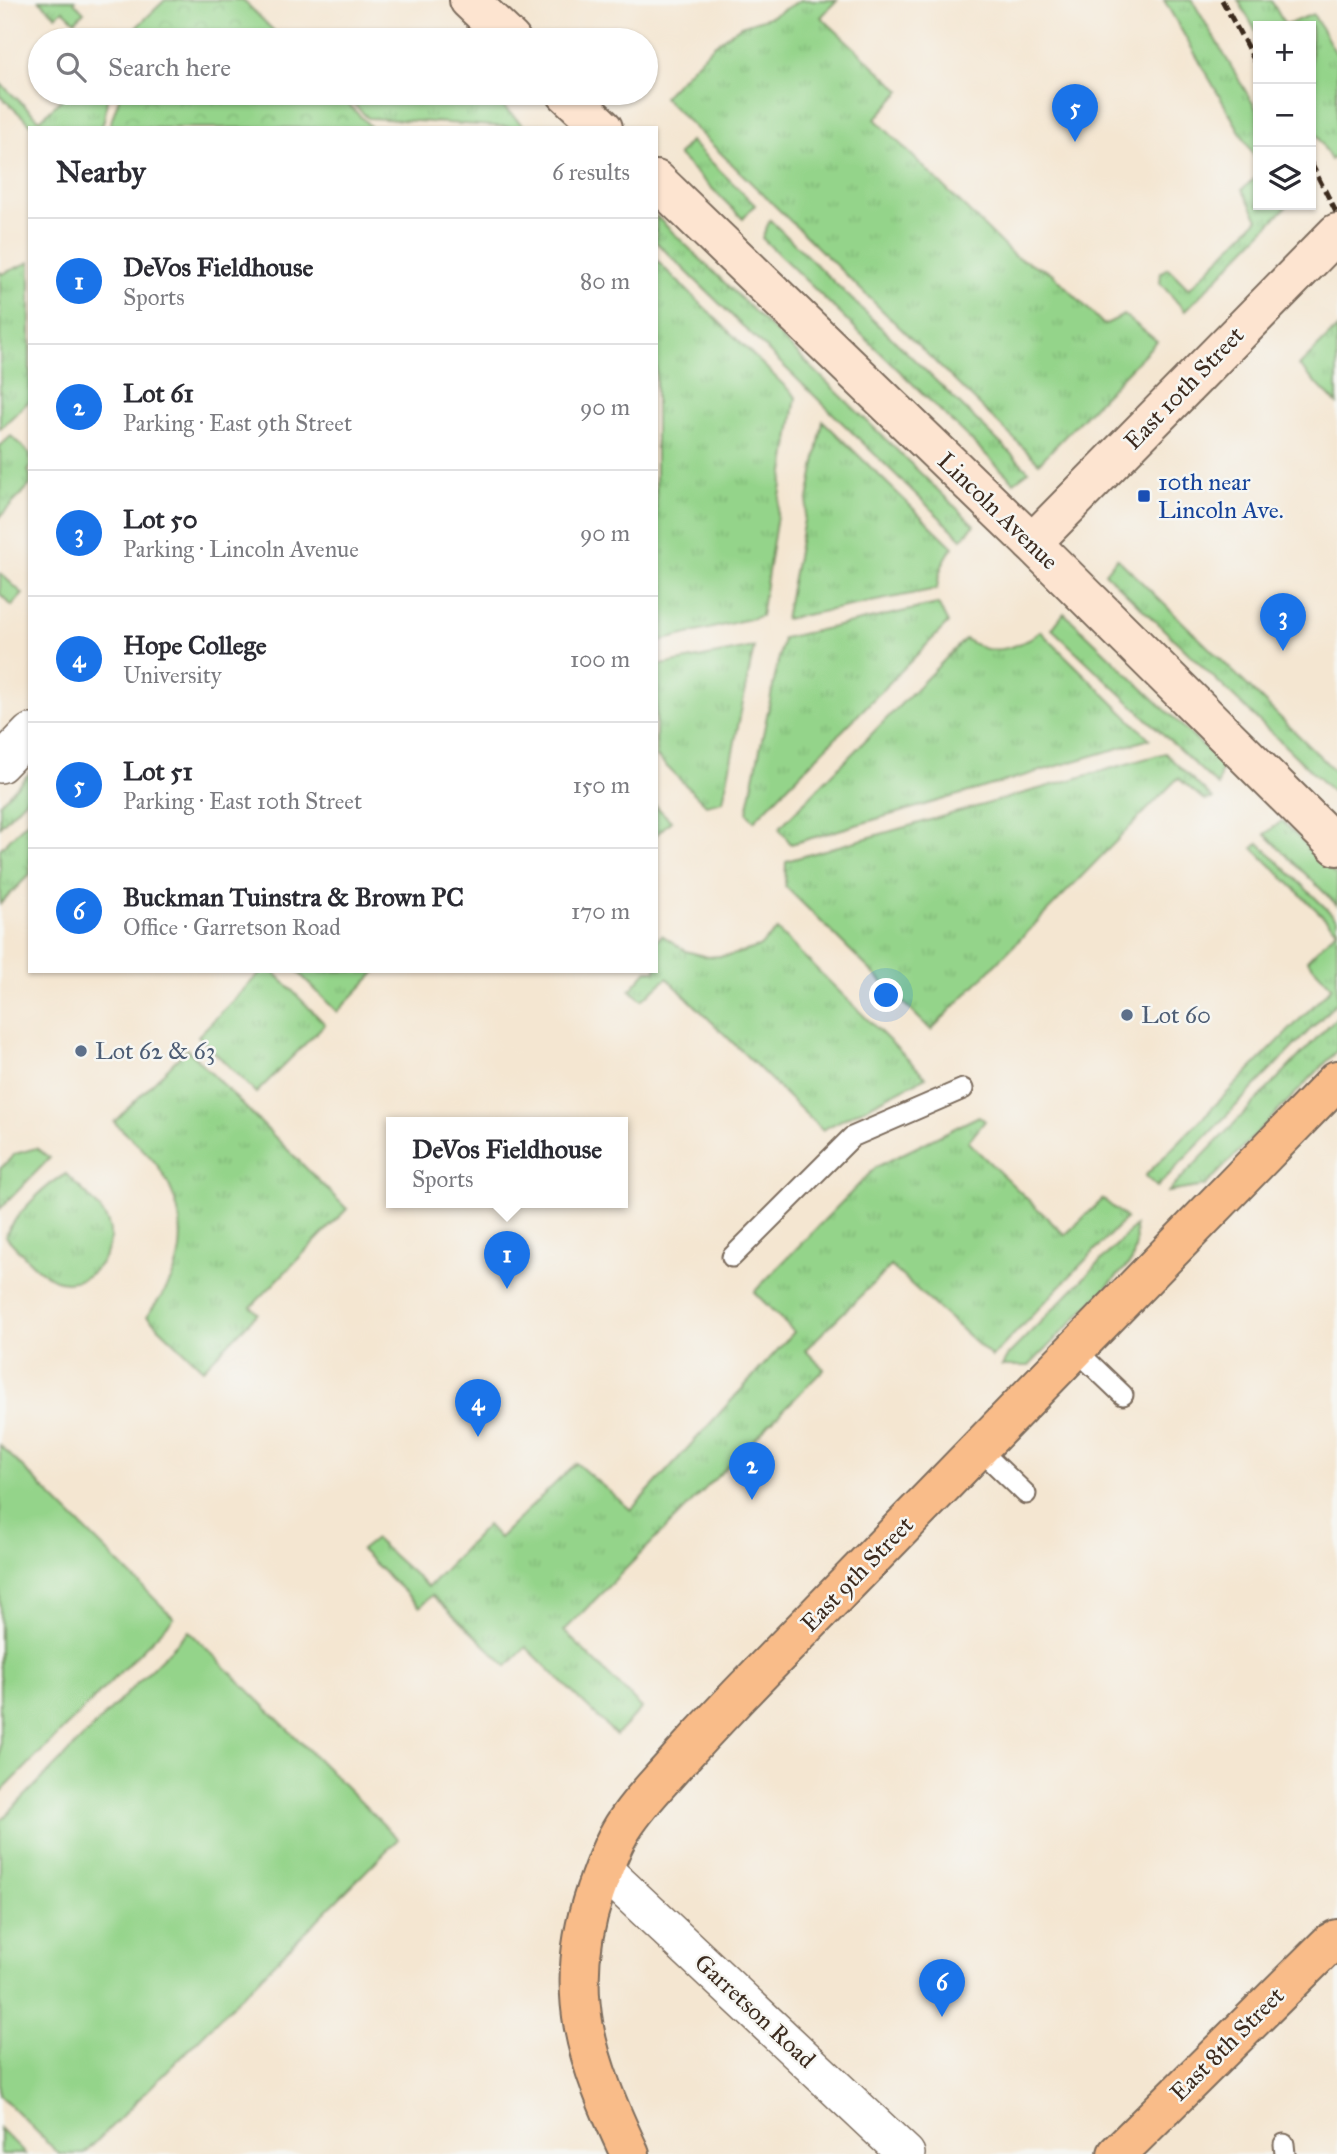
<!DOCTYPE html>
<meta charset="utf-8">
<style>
body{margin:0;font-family:"IM FELL Great Primer",serif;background:#f7f7f7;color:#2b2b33}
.controls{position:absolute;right:21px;top:21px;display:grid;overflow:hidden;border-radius:0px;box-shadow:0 2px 5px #0004}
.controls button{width:63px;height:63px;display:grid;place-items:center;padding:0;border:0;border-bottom:2px solid #e1e1e2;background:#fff;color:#2b2b33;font:35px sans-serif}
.you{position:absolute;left:887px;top:996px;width:24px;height:24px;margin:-18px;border:5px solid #fff;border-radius:50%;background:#1a73e8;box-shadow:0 0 0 10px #1a73e833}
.badge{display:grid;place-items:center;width:46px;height:46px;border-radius:50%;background:#1a73e8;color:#fff;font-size:23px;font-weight:700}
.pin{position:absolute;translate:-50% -58px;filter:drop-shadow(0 2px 4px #0008)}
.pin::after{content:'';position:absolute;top:37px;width:24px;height:21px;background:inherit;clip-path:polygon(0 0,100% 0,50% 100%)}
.popup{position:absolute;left:386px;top:1117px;width:242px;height:91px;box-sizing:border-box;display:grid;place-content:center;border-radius:0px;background:#fff;filter:drop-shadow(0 2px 5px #0005);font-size:23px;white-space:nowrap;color:#7c7c81}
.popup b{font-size:26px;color:#2b2b33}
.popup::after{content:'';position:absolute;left:50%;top:100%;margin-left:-14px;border:14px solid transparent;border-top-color:#fff}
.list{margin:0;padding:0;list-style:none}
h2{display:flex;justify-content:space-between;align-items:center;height:91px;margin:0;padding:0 28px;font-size:30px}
h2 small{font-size:23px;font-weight:400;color:#7c7c81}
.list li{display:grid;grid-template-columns:46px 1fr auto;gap:21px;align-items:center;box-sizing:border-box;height:126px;padding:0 28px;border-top:2px solid #e1e1e2}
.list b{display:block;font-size:26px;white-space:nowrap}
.list p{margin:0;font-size:23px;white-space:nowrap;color:#7c7c81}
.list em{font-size:23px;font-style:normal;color:#7c7c81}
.icon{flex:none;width:38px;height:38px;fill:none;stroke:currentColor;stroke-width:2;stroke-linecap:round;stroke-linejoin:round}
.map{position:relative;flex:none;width:1337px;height:2154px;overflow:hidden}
.search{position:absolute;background:#fff;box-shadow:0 2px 5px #0004;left:28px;top:28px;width:630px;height:77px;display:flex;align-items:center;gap:18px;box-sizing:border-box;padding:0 24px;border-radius:38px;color:#7c7c81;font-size:26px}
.panel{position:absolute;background:#fff;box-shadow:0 2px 5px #0004;left:28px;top:126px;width:630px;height:847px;border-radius:0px}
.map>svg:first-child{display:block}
.grass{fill:url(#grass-tufts);stroke:#687f54;stroke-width:2}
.park{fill:url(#park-crowns);stroke:#687f54;stroke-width:2}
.garden{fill:#94d48a;stroke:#687f54;stroke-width:2}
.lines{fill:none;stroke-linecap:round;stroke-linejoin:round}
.lane-casing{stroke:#7c6c5d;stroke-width:23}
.street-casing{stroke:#7c6c5d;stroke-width:40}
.secondary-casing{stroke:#7c6c5d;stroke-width:42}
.primary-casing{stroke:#7c6c5d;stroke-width:42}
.lane{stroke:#fff;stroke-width:19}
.street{stroke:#fff;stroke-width:37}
.secondary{stroke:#fde4d0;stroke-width:38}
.primary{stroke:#f9bc89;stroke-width:38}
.rail{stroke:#3b2a1e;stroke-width:5;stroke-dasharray:10 5;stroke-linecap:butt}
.transit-dot{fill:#1a4fb4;stroke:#f6f6f2;stroke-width:2.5}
.service-dot{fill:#5c6f8a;stroke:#f6f6f2;stroke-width:2.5}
.labels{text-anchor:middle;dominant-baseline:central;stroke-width:5;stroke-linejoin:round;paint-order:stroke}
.street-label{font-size:24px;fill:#3b2a1e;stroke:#f6f6f2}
.transit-label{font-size:24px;fill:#164399;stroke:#f6f6f2;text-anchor:start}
.service-label{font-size:24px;fill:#4e5e75;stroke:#f6f6f2;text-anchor:start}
</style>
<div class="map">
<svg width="1337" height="2154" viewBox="0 0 1337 2154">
<defs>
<pattern id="grass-tufts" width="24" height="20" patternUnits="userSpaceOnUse" patternTransform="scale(1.75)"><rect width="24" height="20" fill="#94d48a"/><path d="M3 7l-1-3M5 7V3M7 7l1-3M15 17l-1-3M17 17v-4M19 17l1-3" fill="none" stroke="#80b677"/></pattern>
<pattern id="park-crowns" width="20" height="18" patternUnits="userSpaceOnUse" patternTransform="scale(1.75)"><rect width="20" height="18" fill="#94d48a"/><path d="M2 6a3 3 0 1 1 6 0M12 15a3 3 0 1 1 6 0" fill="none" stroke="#80b677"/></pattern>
</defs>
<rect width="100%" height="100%" fill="#f6f6f2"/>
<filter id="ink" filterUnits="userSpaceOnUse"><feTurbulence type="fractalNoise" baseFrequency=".0143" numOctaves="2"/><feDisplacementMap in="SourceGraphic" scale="14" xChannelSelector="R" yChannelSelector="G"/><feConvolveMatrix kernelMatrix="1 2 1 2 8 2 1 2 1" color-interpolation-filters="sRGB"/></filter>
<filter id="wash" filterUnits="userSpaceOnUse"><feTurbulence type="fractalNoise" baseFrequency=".00686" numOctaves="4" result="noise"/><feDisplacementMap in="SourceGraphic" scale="28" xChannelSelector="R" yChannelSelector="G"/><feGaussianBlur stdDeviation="1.57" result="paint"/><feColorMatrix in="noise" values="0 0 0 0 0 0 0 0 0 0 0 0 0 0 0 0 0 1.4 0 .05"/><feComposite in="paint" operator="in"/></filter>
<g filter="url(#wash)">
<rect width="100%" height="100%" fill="#f4e6d1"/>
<g class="grass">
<polygon points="39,0 75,0 74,2 84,12 75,21 63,10 56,16"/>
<polygon points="801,0 837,0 821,17 901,91 875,119 1014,256 1052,273 1104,325 1124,315 1157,341 1039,463 663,97 714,45 741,26 772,16"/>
<polygon points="1164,0 1192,0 1258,112 1258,163"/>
<polygon points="1238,0 1271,0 1285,25 1313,14 1337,55 1337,155 1331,160 1311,125 1311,26 1258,26 1258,35"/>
<polygon points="0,83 40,120 68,93 108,93 104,120 101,128 35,128 0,96"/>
<polygon points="348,93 354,93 358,96 361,93 377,93 384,99 391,93 489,93 526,128 368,118 345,96"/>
<polygon points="690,141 755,205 743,219 678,155"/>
<polygon points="1258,176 1258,205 1288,205 1185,311 1160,283 1161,272 1168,268 1189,289 1258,219 1242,189"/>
<polygon points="656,216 974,525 962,539 656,242"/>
<polygon points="770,220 1029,471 1014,482 762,238"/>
<polygon points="656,260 796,397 761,616 656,642"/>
<polygon points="30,262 30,400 0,429 0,272 2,274"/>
<polygon points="1337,328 1337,404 1299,366"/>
<path d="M823,421L953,547C943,561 939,571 937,589L785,619Z"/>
<polygon points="11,436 30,454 30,468 28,471 30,474 30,485 0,517 0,446"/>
<polygon points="1117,558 1337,773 1337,796 1105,573"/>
<polygon points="0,573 23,594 12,606 0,594"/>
<polygon points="938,604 948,623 754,821 747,812 783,638"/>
<polygon points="1064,613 1222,764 1218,786 1052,629"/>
<path d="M1040,631L1150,739L791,844L779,828L965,639C971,642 979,647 986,649C1005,652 1026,643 1040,631Z"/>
<polygon points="754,647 723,801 706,805 656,756 656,666"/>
<polygon points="1165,753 1213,799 1204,800 1178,778 931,1030 785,886 786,861"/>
<polygon points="30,773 30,795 0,826 0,803"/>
<polygon points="656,806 671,821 656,835"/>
<polygon points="30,819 30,874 0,904 0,849"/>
<polygon points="1282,821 1337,876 1337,905 1265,834"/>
<polygon points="1259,843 1337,919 1337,1002 1157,1187 1145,1176 1332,987 1307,960 1337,930 1253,848"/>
<polygon points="777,930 926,1077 822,1130 667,978 642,1000 630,990 647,971 656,971 656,962 659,959 656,956 656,941 662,935 686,951 708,957 732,955 759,947"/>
<polygon points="262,971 273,971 325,1024 256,1093 198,1036"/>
<polygon points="297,971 377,971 337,1012"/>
<polygon points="1337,1017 1337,1051 1205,1186 1168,1192"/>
<path d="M187,1049L347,1209L251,1307L258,1313L203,1369L147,1316C153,1307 161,1298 166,1289C190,1249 183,1202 157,1165C146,1150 128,1136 114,1122Z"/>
<polygon points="979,1116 985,1121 968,1142 1065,1235 1103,1199 1126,1218 992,1357 891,1266 805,1350 824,1369 564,1631 642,1708 616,1735 526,1647 507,1666 432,1595 420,1607 361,1550 375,1539 428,1587 487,1525 499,1538 576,1463 631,1510 794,1332 754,1292 876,1167"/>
<polygon points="36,1148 50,1158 0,1209 0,1169 15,1154"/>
<path d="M66,1174C80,1189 100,1204 108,1223C119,1254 85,1293 53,1279C35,1270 19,1250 5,1236C16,1214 44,1186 66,1174Z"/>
<polygon points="1135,1226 1136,1244 1132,1261 1029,1366 1002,1366 1008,1355"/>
</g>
<g class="park">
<polygon points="165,0 243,0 283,40 123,40"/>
<polygon points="119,93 337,93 370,126 368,128 109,128 119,98"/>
</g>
<g class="garden">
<polygon points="0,1445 174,1618 0,1793"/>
<polygon points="189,1631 398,1839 84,2154 59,2154 0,2095 0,1821"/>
<polygon points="0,2129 25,2154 0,2154"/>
</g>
</g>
<g filter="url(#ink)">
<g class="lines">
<defs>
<g id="lane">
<polyline points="732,1257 852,1137 963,1089"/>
<polyline points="1075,1349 1123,1395"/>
<polyline points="979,1449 1026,1494"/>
<polyline points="1284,2144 1285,2154"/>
</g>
<g id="street">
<polyline points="0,764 30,733"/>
<polyline points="603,1869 906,2154"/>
</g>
<g id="secondary">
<polyline points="469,0 511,40"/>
<polyline points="566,93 603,128"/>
<polyline points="656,180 1032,543 1337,846"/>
<polyline points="1032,543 1337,233"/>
</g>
<g id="primary">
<path d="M630,2154C587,2062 561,1992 595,1892C602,1872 609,1851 620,1832C632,1811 650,1792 666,1774C690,1747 714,1721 739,1695L1337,1080"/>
<polyline points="1117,2154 1330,1943 1337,1939"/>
</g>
</defs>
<use href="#lane" class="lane-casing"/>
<use href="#street" class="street-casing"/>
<use href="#secondary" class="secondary-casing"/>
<use href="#primary" class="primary-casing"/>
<use href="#lane" class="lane"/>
<use href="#street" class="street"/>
<use href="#secondary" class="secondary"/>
<use href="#primary" class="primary"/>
<g class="rail">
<polyline points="1222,0 1258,67"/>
<polyline points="1311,163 1337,214"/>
</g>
</g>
</g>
<rect class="transit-dot" x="1137" y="489" width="14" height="14" rx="3.5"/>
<g class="service-dot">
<circle cx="1127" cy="1015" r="7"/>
<circle cx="81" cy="1051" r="7"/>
</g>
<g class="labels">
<g class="street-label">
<text transform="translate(1184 388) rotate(-46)">East 10th Street</text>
<text transform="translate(998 511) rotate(44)">Lincoln Avenue</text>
<text transform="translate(857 1574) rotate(-46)">East 9th Street</text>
<text transform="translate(755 2011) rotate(43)">Garretson Road</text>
<text transform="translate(1227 2044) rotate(-45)">East 8th Street</text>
</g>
<g class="transit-label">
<text x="1158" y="482">10th near<tspan x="1158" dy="28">Lincoln Ave.</tspan></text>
</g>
<g class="service-label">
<text x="1141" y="1015">Lot 60</text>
<text x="95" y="1051">Lot 62 &amp; 63</text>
</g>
</g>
</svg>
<div class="controls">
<button>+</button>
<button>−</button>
<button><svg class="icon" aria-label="layers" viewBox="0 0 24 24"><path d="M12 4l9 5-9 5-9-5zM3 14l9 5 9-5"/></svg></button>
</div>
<div class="you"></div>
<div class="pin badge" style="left:507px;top:1289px">1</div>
<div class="popup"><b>DeVos Fieldhouse</b>Sports</div>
<div class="pin badge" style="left:752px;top:1500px">2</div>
<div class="pin badge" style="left:1283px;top:651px">3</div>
<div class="pin badge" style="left:478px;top:1437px">4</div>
<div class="pin badge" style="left:1075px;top:142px">5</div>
<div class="pin badge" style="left:942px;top:2017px">6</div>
<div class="search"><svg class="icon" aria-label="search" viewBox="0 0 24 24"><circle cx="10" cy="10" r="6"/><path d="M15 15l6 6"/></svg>Search here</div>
<section class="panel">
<h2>Nearby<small>6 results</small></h2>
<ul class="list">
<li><span class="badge">1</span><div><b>DeVos Fieldhouse</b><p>Sports</p></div><em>80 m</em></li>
<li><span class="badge">2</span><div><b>Lot 61</b><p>Parking · East 9th Street</p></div><em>90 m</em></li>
<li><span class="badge">3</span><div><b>Lot 50</b><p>Parking · Lincoln Avenue</p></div><em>90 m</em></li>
<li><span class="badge">4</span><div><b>Hope College</b><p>University</p></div><em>100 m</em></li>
<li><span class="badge">5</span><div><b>Lot 51</b><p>Parking · East 10th Street</p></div><em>150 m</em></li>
<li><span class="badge">6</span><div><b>Buckman Tuinstra &amp; Brown PC</b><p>Office · Garretson Road</p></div><em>170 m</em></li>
</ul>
</section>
</div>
